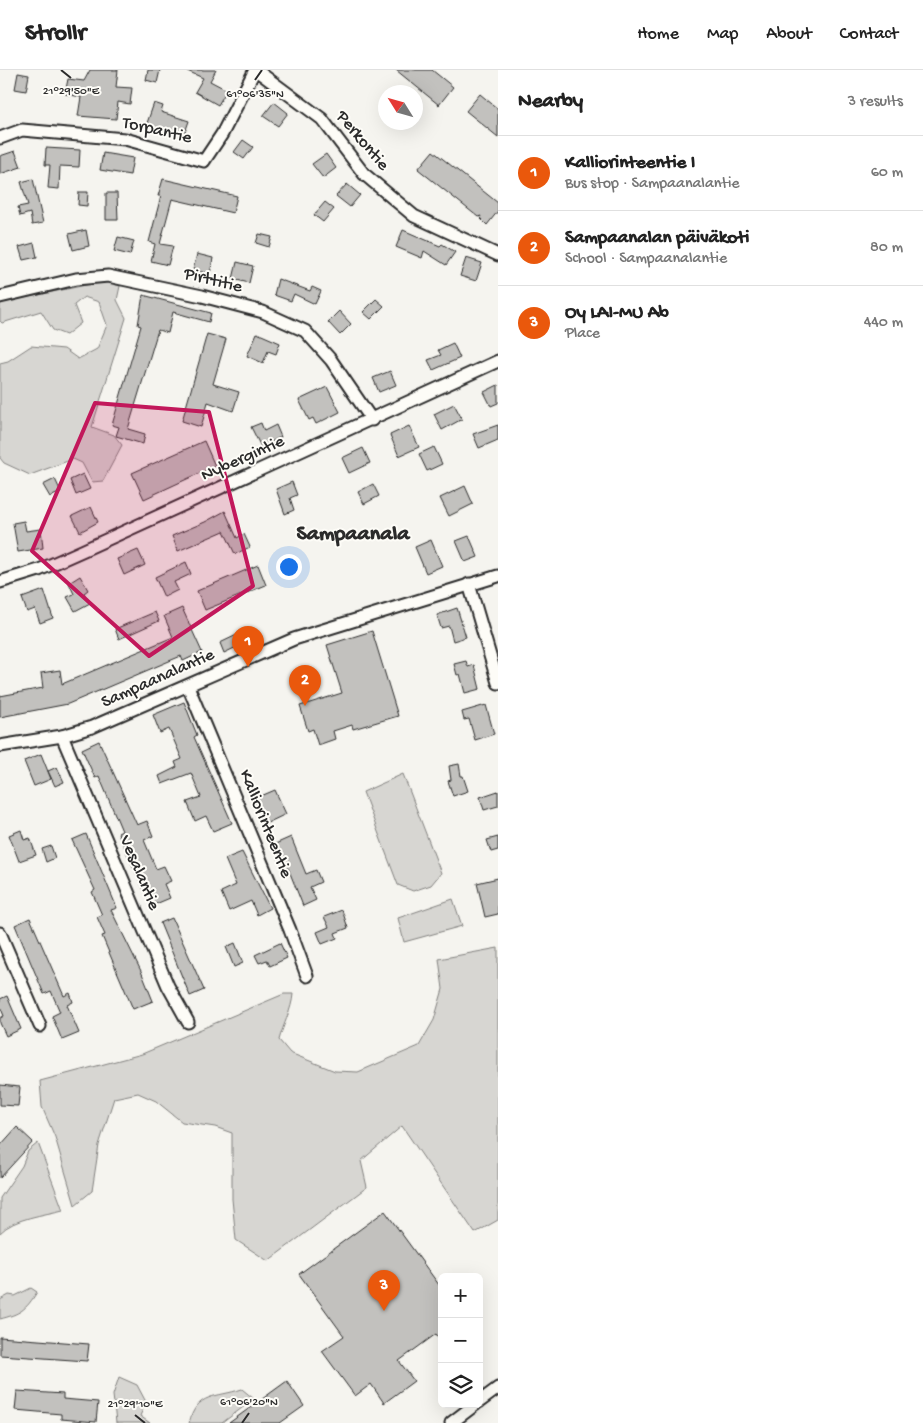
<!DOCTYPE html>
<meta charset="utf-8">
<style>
body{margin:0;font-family:"Gochi Hand",sans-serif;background:#f2f2f2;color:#222}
.controls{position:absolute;right:15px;bottom:15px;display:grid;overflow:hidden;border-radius:8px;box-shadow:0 5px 20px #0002}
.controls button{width:45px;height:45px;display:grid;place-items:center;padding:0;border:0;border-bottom:1px solid #e0e0e0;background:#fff;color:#222;font:25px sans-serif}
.compass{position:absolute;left:378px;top:15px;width:45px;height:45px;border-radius:50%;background:#fff;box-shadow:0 5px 20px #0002;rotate:307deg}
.you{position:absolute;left:288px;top:496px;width:18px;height:18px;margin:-12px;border:4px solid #fff;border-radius:50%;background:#1a73e8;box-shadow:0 0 0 8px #1a73e833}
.badge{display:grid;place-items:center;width:32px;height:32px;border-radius:50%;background:#ea580c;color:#fff;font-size:16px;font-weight:700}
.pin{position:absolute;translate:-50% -41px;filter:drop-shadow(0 1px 2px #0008)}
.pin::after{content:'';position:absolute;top:26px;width:18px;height:15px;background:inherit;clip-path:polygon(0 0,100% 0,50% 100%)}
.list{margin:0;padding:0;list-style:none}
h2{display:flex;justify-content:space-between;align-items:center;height:65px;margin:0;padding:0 20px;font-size:21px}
h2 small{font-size:16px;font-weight:400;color:#767676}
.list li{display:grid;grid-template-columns:32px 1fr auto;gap:15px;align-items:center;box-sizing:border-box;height:75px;padding:0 20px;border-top:1px solid #e0e0e0}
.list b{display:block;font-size:19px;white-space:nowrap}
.list p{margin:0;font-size:16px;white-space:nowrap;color:#767676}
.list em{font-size:16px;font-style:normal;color:#767676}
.icon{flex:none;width:28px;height:28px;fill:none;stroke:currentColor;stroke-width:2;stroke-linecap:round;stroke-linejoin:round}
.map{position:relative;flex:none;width:498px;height:1353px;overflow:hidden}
header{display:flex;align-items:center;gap:30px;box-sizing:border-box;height:70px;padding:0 25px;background:#fff;border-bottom:1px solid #e0e0e0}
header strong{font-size:24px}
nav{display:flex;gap:28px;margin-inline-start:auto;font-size:18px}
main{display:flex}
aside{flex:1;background:#fff}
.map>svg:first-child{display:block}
.green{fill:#d7d6d2;stroke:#81807e}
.building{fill:#c2c1be;stroke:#2b2b2b}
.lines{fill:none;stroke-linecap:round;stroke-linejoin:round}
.minor-casing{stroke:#2b2b2b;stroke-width:15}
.minor{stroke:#fdfcf7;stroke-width:11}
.marked{fill:#c2185b;fill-opacity:0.2;stroke:#c2185b;stroke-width:4;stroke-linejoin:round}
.ticks{fill:none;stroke:#2b2b2b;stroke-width:2}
.labels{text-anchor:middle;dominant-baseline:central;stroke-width:4;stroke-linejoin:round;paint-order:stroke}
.street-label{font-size:18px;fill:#2b2b2b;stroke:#fdfcf7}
.district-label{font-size:22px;font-weight:bold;fill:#2b2b2b;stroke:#fdfcf7}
.ticks-label{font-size:12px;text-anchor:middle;fill:#2b2b2b;stroke:#fdfcf7;stroke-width:4;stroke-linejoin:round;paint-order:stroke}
</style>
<header>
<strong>Strollr</strong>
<nav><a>Home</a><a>Map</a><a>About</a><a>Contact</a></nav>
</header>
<main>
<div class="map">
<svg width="498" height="1353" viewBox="0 0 498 1353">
<rect width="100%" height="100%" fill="#f5f4ef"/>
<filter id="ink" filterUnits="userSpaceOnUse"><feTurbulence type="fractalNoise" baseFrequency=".02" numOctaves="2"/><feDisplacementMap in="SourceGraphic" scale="10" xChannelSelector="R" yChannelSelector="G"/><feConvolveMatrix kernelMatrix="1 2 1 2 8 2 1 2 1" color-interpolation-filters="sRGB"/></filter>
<g filter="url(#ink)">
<g class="green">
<polygon points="105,211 120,216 117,230 126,248 92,357 114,365 122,375 103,411 92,412 82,393 73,389 30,405 4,393 0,388 0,293 8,291 31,276 64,279 78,289 97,279 107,255 99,232 84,227 74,235 81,253 66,265 53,260 41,241 2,253 0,251 0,233"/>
<polygon points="403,704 441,803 431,815 413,821 398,815 363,722"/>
<polygon points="453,829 462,856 404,872 398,848"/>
<path d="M498,878V1150L475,1163L402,1056L361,1091L367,1117L268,1191L236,1170L232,1129V1063L215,1057L182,1052L156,1031L138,1023L114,1028L99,1075L92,1121L75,1135L55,1067L42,1037L40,1011L142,984L284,924H293C292,939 283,955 279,970L290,983L335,1001L358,1002L419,976L434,950L443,919L439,889Z"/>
<path d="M38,1073L63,1140C44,1145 14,1148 0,1163V1128L22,1096L28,1081Z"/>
<path d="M31,1218L37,1222C26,1240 20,1244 0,1249V1230L9,1225L15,1226Z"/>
<polygon points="119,1307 137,1315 146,1332 140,1346 150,1353 116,1353 113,1325"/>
<path d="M242,1319L254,1329L222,1353H189C197,1322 216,1328 242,1319Z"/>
</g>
<g class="building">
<polygon points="90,0 118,0 116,17 132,18 130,34 118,32 116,49 78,46 81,27 65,24 68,9 84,11"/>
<polygon points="148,0 160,0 157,13 146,10"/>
<polygon points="185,0 216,0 210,11 227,20 218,35 195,22 203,8"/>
<polygon points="396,0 432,0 453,17 439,35"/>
<polygon points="18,3 29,5 26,21 15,19"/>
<polygon points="480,24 498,39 498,67 466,41"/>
<polygon points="274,32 288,43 278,56 263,46"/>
<polygon points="154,33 163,36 161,42 189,51 183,68 146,56"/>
<polygon points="243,70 253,77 244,89 234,82"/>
<polygon points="46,78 80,80 79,97 60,96 59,119 48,118 50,95 45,95"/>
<polygon points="15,81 21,97 0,104 0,86"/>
<polygon points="433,81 498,133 498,141 487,155 480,148 481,146 478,147 418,99"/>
<polygon points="103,83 133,88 130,105 100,100"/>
<polygon points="326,84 336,98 323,108 312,94"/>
<polygon points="33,109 43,153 32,155 30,143 20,146 18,137 28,135 21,112"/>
<polygon points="163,109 237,126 233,143 172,129 160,174 173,176 168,195 151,191 155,174 149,172 161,126 158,126"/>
<polygon points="347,114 360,125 350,137 336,126"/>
<polygon points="79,122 88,122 87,136 78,135"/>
<polygon points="106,123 117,123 118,150 106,150"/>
<polygon points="325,132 334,139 323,152 314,145"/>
<polygon points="86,160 89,176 73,180 69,164"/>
<polygon points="403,160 440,176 442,174 455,182 446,195 424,181 422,188 396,177"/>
<polygon points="259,164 272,167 269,177 256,173"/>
<polygon points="118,167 134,171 130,185 114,181"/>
<polygon points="34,173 37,187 23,190 19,177"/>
<polygon points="197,184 213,188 210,204 193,200"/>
<polygon points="466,188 482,193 476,211 460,206"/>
<polygon points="237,192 253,196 249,213 233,209"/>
<polygon points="278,209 310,221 312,217 321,221 315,234 294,224 291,231 274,225"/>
<polygon points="143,225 211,243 209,252 173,242 168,263 158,260 128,359 145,364 143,374 116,366 119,357 112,355 141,256 138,255"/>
<polygon points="376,229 384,236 371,249 363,242"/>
<polygon points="339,241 351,254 340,265 328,252"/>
<polygon points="257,263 280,273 276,284 268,281 263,293 247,286"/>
<polygon points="207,264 226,269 213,314 239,322 233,341 208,332 201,357 182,351"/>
<polygon points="453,273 460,288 433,300 428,290 441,285 438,280"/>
<polygon points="390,301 396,315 379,322 373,308"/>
<polygon points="498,315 498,333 491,336 484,322"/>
<polygon points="327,317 340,342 316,354 313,348 309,350 299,330"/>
<polygon points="454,334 462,349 442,360 434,344"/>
<polygon points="261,353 264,361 276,355 281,367 261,377 251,357"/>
<polygon points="498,355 498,370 479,378 473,364"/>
<polygon points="409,356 419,377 399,386 390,365"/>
<polygon points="204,371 215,396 144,429 132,403"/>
<polygon points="434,377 442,394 427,401 419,384"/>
<polygon points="363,378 370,393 349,403 342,388"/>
<polygon points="83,404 90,419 76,425 70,410"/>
<polygon points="55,409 61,422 50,427 43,415"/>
<polygon points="292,412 297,425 290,428 294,440 285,444 276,419"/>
<polygon points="373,414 379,426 364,434 358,422"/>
<polygon points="465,416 473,434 449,446 440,428"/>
<polygon points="91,437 98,452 80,462 72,446"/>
<polygon points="225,441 237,468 244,464 250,477 235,484 224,461 178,481 172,466 205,452"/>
<polygon points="24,451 26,461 41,459 43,478 18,482 13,453"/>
<polygon points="469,466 478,487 465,492 456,471"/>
<polygon points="431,470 442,496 426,503 415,477"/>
<polygon points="138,480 145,495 124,505 117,489"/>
<polygon points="186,492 191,504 174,512 178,520 164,527 155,507"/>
<polygon points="258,495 266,515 205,540 197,521"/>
<polygon points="80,506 88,520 84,523 90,533 75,541 67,527 74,524 69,513"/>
<polygon points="44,520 53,548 40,553 35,539 27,542 22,528"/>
<polygon points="182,538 202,582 183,591 181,586 68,634 0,647 0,626 43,618 41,603 60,600 62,614 173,567 164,546"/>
<polygon points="457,538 466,567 453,571 449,556 441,558 437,545"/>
<polygon points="155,542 159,551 119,569 115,559"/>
<polygon points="372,561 398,646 353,659 352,655 333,661 335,669 318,675 313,659 308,661 300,636 342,623 327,575"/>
<polygon points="241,563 245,573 224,583 220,573"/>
<polygon points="466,591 468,597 474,595 480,619 465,623 460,604 457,605 454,594"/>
<polygon points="184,632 197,665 194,667 232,753 213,761 206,746 195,751 187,732 201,727 191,703 162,714 159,706 177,697 175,692 182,689 169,659 160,663 153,645"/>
<polygon points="486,635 494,664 475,670 469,649 464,650 462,642"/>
<polygon points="99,671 137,755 147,751 153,766 144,770 156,799 164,796 171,811 164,814 170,828 151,836 118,763 122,761 99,706 95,708 82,679"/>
<polygon points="41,684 51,709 34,716 24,691"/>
<polygon points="459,694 461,706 463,706 468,721 453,726 448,711 451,710 449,696"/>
<polygon points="57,697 64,712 55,716 48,701"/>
<polygon points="275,720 286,744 265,754 254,729"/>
<polygon points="498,721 498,736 484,740 480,727"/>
<polygon points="21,760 24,770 30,768 36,785 19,791 9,765"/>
<polygon points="86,764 117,838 111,840 141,901 153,931 133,939 102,866 105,865 97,847 102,845 92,822 95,820 72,770"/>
<polygon points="291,767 306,804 316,800 321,812 310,817 316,830 303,836 288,798 283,800 273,775"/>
<polygon points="498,767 498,780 491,782 487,770"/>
<polygon points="51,776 55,788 46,792 42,779"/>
<polygon points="242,782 270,838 257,845 251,831 229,841 221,822 236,815 225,789"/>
<polygon points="498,808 498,844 485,847 477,813"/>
<polygon points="342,840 348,858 335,863 337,868 322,874 317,862 329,857 324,847"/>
<polygon points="30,848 64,926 70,923 73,932 67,935 79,963 62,970 52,946 60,942 51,921 44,924 15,855"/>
<polygon points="172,848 204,920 190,926 160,853"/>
<polygon points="235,873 243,893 234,897 226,877"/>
<polygon points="280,873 287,888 270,896 267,890 259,893 255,885"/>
<polygon points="7,926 21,959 6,966 0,953 0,948 4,946 0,936 0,929"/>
<polygon points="0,1015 20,1017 18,1036 0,1035"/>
<polygon points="17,1057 33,1072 0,1108 0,1076"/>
<polygon points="385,1141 442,1219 442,1272 436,1264 399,1291 414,1311 384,1333 371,1314 355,1326 322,1281 344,1266 299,1204"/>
<polygon points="0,1267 89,1274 87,1291 0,1285"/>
<polygon points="287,1311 304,1336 280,1353 229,1353"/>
<polygon points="17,1321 63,1324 63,1329 98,1332 96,1352 61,1349 61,1344 15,1340"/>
</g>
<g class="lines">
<defs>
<g id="minor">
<polyline points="256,0 322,49 364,104 414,146 498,185"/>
<polyline points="0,68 22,60 125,69 204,91 222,64 255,0"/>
<polyline points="0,227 76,209 108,206 202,226 263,242 305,261 331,290 372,350"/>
<polyline points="0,512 39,500 84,480 498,291"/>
<polyline points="469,514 498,613"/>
<polyline points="188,616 290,860 307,906"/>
<polyline points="62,666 168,916 188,952"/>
<polyline points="0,676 62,666 92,657 294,569 498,506"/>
<polyline points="0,863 40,956"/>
<polyline points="479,1332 498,1318"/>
<polyline points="451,1353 476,1334"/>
</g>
</defs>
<use href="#minor" class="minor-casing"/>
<use href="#minor" class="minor"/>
</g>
</g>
<path class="marked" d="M95,333L209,342L253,516L149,586L32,481Z"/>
<path class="ticks" d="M61,0L71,8M255,10L262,0M135,1345L145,1353M242,1353L249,1343"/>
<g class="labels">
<g class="street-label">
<text transform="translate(157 61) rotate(13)">Torpantie</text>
<text transform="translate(362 71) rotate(50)">Perkontie</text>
<text transform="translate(213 211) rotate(14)">Pirttitie</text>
<text transform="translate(243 389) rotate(-24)">Nybergintie</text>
<text transform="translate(158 609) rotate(-24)">Sampaanalantie</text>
<text transform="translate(265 754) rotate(68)">Kalliorinteentie</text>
<text transform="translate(139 803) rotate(67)">Vesalantie</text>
</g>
<g class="district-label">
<text x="353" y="465">Sampaanala</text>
</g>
</g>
<g class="ticks-label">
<text x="71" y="24">21°29'50"E</text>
<text x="255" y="27">61°06'35"N</text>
<text x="249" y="1335">61°06'20"N</text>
<text x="135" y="1337">21°29'10"E</text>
</g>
</svg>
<div class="controls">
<button>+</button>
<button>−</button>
<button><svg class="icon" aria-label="layers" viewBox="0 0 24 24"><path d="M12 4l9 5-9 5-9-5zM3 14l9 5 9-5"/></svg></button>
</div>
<svg class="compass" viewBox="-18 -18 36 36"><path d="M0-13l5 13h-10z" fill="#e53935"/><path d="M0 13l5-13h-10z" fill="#767676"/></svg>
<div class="you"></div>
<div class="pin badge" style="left:248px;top:597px">1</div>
<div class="pin badge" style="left:305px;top:636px">2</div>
<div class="pin badge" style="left:384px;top:1241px">3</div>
</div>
<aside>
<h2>Nearby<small>3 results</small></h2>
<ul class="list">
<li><span class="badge">1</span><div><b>Kalliorinteentie I</b><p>Bus stop · Sampaanalantie</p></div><em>60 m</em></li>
<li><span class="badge">2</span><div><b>Sampaanalan päiväkoti</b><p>School · Sampaanalantie</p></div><em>80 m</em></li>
<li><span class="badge">3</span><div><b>Oy LAI-MU Ab</b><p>Place</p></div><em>440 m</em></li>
</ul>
</aside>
</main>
